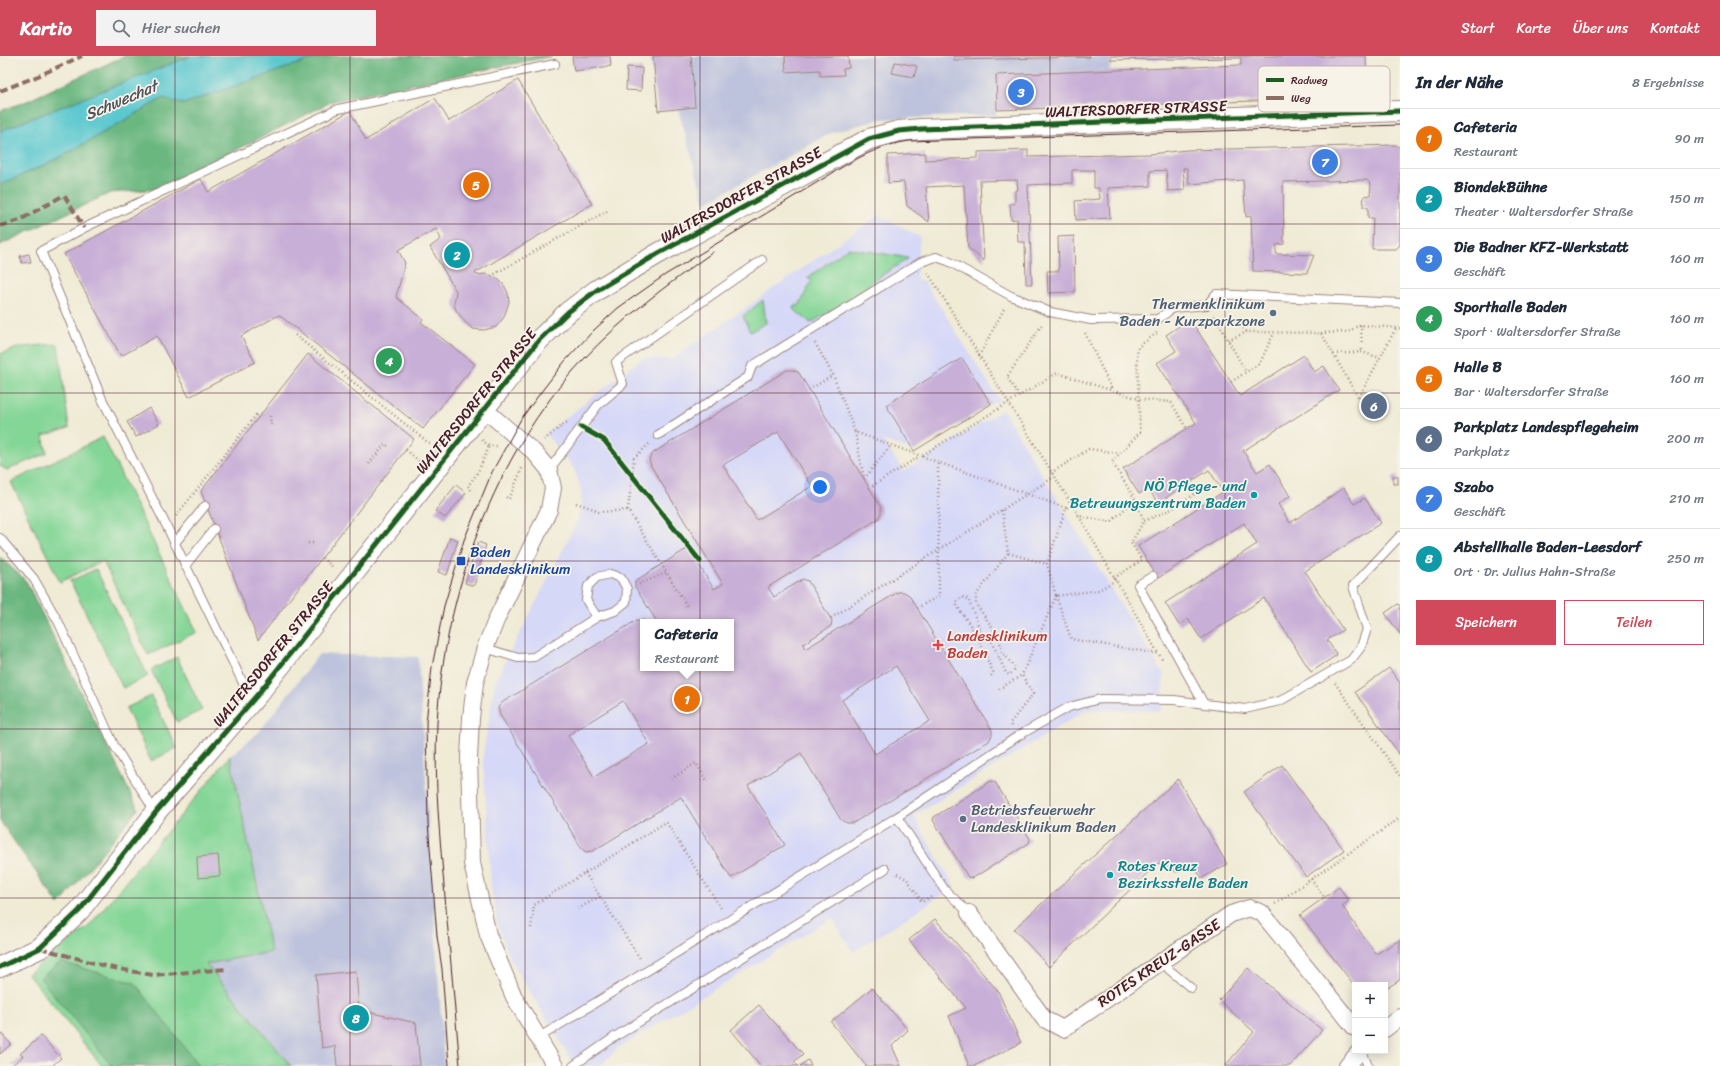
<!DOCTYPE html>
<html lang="de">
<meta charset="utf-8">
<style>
body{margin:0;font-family:Sriracha,sans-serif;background:#f2f2f3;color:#1f2937}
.controls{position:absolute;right:12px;bottom:12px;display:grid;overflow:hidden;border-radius:0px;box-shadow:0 2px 10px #0003}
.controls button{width:36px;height:36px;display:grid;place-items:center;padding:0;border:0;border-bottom:1px solid #e0e1e3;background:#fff;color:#1f2937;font:20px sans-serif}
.you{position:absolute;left:820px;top:431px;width:14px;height:14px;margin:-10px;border:3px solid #fff;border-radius:50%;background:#1a73e8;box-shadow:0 0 0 6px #1a73e833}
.badge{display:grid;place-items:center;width:26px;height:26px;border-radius:50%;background:#d1495b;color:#fff;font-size:13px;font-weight:700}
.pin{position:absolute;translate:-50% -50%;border:2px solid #fff;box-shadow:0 1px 4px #0006}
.popup{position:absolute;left:640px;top:563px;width:94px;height:52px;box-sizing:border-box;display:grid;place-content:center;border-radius:0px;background:#fff;filter:drop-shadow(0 1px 3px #0005);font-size:13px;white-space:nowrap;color:#747a83}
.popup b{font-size:15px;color:#1f2937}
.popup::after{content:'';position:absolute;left:50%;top:100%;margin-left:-8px;border:8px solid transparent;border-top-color:#fff}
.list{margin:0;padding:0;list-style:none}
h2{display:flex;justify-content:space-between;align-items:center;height:52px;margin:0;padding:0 16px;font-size:17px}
h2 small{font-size:13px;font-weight:400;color:#747a83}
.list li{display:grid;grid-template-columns:26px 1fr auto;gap:12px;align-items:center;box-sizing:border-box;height:60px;padding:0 16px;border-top:1px solid #e0e1e3}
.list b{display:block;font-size:15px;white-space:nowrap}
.list p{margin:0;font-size:13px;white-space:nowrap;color:#747a83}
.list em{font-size:13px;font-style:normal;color:#747a83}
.actions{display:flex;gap:8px;padding:12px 16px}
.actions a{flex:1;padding:9px 0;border:1px solid #d1495b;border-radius:0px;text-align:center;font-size:14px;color:#d1495b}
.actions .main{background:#d1495b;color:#fff}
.icon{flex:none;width:22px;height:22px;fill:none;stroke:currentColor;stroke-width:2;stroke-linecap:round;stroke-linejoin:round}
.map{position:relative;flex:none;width:1400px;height:1010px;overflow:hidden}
header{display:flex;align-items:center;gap:24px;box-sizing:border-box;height:56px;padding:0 20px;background:#d1495b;color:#fff}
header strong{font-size:19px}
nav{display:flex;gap:22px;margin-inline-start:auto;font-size:14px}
.search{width:280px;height:36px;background:#f2f2f3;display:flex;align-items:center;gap:10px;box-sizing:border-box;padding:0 14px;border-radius:0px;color:#747a83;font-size:15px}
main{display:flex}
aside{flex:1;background:#fff}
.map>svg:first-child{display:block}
.built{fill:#d6d8f8;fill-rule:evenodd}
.industrial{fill:#bec3dd}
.green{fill:#84d697;stroke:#677a61}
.forest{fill:#6bb780;stroke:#5a6b56}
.water{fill:#5ac8cf;stroke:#52747d}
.building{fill:#c8afd7;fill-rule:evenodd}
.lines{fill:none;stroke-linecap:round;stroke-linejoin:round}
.service-casing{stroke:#9d8580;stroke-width:10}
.minor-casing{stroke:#9d8580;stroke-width:18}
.tertiary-casing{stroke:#9d8580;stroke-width:22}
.path{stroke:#9d8580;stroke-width:2.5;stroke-dasharray:1 3;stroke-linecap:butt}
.service{stroke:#fff;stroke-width:8}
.minor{stroke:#fff;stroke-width:16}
.tertiary{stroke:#fff;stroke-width:20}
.tram{stroke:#4a1f2b;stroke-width:1}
.quiet{stroke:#8d6e63;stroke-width:4;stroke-dasharray:8 4;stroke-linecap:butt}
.cycleway-casing{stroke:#f7f3e8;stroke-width:8}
.cycleway{stroke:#1b5e20;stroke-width:5}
.grid{fill:none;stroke:#4a1f2b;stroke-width:1;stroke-opacity:0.55}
.service-dot{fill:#5c6f8a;stroke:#f7f3e8;stroke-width:1.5}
.culture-dot{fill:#0f9aa8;stroke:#f7f3e8;stroke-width:1.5}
.transit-dot{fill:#1a4fb4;stroke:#f7f3e8;stroke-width:1.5}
.health-dot{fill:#e0444e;stroke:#f7f3e8;stroke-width:1.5}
.labels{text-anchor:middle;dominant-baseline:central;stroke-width:3.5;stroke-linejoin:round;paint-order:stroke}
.street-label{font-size:15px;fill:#4a1f2b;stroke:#f7f3e8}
.service-label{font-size:15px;fill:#4e5e75;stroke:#f7f3e8;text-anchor:end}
.culture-label{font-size:15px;fill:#0d838f;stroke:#f7f3e8;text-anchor:end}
.transit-label{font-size:15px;fill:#164399;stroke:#f7f3e8;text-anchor:start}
.health-label{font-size:15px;fill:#be3a42;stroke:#f7f3e8;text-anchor:start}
.water-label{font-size:16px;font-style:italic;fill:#4f525c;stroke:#f7f3e8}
.key{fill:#f7f3e8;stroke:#c3b3af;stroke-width:1}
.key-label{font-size:11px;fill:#4a1f2b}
</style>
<header>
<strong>Kartio</strong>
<div class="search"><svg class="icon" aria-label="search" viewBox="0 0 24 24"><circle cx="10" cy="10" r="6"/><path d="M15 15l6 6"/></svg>Hier suchen</div>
<nav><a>Start</a><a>Karte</a><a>Über uns</a><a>Kontakt</a></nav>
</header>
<main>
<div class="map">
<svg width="1400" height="1010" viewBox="0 0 1400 1010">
<rect width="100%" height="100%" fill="#f7f3e8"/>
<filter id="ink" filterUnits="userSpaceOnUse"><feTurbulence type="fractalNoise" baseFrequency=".025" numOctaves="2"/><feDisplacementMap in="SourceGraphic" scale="8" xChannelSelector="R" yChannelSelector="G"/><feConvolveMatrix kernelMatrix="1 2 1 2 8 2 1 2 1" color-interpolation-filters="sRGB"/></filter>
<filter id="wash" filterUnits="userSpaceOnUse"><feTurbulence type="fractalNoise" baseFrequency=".012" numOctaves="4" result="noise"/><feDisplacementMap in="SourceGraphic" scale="16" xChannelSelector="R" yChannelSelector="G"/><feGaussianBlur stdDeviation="0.9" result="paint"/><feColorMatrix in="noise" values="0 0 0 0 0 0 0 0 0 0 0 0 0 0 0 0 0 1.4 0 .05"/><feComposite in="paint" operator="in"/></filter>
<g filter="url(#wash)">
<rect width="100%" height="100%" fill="#f0ebd5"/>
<path class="built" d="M879,159L920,181L916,223L925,227L1000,345L991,348L914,395L882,384L904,415L1003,354L1164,619L1161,655L1086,654L913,760L955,831L853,896L832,862L618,992L600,1010H575L510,903L498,870L491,831L483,699L495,626L576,468L581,451V434L575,415L566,401L545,378L643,302L672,303ZM643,566H731V612H643Z"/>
<g class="industrial">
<polygon points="650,0 1111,0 1111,4 1110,14 996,19 996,59 881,63 831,77 705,147 678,53 658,55"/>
<polygon points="319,598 418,601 444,1010 291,1010 206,908 271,896 230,700 259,676"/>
</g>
<g class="green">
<polygon points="848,192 909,202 870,227 868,232 811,267 793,253 794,249 799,250 812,224 807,222"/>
<polygon points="763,244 766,267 750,276 743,260"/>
<polygon points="58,288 69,372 43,380 47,397 7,414 0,410 0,298 20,291"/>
<polygon points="103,381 197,576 148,599 103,505 60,526 11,426"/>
<polygon points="96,513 148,620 123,632 70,525"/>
<polygon points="177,601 202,654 177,666 151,614"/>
<polygon points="151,640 177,692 151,705 126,652"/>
<polygon points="230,700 271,896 206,908 291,1010 102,1010 28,918 89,870"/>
</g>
<g class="forest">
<polygon points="124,0 191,0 0,75 0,55 27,45"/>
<polygon points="328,0 552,0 333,45 159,133 110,137 0,189 0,129 59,102 163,42 183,48 306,5"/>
<polygon points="0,501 26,525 138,753 59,849 0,765"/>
<polygon points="61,906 135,927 199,1010 112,1010 40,922"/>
</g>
<polygon class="water" points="191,0 328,0 306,5 183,48 163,42 59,102 0,129 0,75"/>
<g id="blocks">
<g class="building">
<polygon points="572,0 610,0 611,10 574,15"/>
<polygon points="653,0 691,0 695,51 658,55"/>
<polygon points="785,0 848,0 849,12 843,13 844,19 820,20 820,14 786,16"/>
<polygon points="954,0 1090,0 1090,1 954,4"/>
<polygon points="1111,0 1366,0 1367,41 997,54 996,19 1241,9 1241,2 1111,4"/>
<polygon points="895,6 917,10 914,21 892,17"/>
<polygon points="627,11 642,12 641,35 626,34"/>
<polygon points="518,24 592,148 475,217 476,219 486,218 498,223 504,229 508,237 509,246 504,261 496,271 484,274 473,273 465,266 456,254 454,248 456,235 430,191 441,183 436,173 398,194 405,207 396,241 423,263 421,266 475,308 423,373 279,259 241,280 255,306 189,341 157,280 121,300 64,198 201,123 208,136 350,55 366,84 435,42 449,65"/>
<polygon points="1396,89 1400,92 1400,189 1396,193 1372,193 1373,162 1368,162 1368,151 1363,151 1364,140 1370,139 1371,128 1367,124 1283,126 1284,188 1276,189 1276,198 1314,199 1307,217 1253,215 1251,160 1246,161 1243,124 1189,128 1187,112 1183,112 1185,134 1168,135 1166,114 1150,115 1150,130 1108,132 1110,162 1076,164 1075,145 1100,143 1099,132 1094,132 1094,114 1072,114 1072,127 1028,129 1032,228 1026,228 1025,186 1018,186 1017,163 1011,164 1010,148 1015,147 1015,134 1018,134 1017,124 980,125 984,205 968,192 964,129 926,131 929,166 907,150 904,126 888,127 888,99 925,97 925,104 978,102 978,96 1028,94 1028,101 1150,98 1187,94"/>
<polygon points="1074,180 1075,236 1048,237 1047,215 1059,215 1058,181"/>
<polygon points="29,198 31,206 22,207 20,200"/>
<polygon points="1190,263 1240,340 1304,299 1314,316 1324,310 1339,334 1243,395 1257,416 1270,408 1290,440 1278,448 1290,467 1344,432 1354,448 1365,442 1381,467 1305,515 1343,574 1327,584 1337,599 1311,616 1264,542 1201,583 1188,563 1179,569 1165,547 1257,488 1244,467 1158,522 1138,490 1223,436 1209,414 1158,447 1148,432 1139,438 1123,413 1196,367 1157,307 1176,295 1166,279"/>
<polygon points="308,298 414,383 258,584 201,435"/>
<polygon points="962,302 991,348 914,395 886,349"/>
<path d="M787,314H793L799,317L881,451V457L878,463L768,531L774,541L803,523L808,525L832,565L831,570L803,588L805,593L898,536H904L909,539L992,674V679L989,685L853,767H847L841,764L801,697L748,730L785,789L731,822L681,741L593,795L586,796L582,793L500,659L498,651L503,646L637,564H643L647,566H643V612H731V566H657L635,531V525L685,494L690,495L714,533L723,528L651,410L649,403L653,397ZM778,376L812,430L757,464L723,409ZM896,610L930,665L875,698L842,644ZM623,645L649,688L594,721L568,679Z"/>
<polygon points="149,352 159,368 136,381 127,366"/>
<rect x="1393" y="420" width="5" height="8"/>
<polygon points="456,429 466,437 445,462 435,455"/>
<polygon points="450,481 458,484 447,519 438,516"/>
<polygon points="478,486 486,489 474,530 465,527"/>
<polygon points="1398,548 1400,550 1400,578 1385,557"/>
<polygon points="1389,612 1400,627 1400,699 1355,636"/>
<polygon points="1282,709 1344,794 1306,821 1244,736"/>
<polygon points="1178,723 1227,808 1202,822 1193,810 1177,816 1158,807 1049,911 1014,873"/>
<polygon points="991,725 995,726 1030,783 1029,787 973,822 968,821 933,764 934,761"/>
<polygon points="218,799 220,820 198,822 197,801"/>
<polygon points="1339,831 1349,845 1342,850 1376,898 1400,884 1400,924 1385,933 1385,929 1354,929 1300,859"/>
<polygon points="935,863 998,935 1021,987 974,1010 969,1010 949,960 966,952 909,884"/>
<polygon points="1248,912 1322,974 1290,1010 1225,1010 1254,976 1219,944"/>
<polygon points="356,915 359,954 416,967 420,1010 337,1010 335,990 322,992 316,919"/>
<polygon points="872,932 908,974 892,990 901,1010 866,1010 831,966"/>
<polygon points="759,949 803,998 794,1006 798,1010 761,1010 731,974"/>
<polygon points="0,976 11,988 0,998"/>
<polygon points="41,980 61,1002 52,1010 11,1010 23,1000 20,998"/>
<polygon points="808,1004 811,1010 800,1010"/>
</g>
</g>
</g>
<g filter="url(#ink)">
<use href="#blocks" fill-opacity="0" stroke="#9d8580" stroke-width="1"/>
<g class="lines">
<defs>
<g id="service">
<polyline points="658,379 748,321 752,310 921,206 936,201 948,205 1011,240 1050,256 1091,264 1158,263 1173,252 1207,249 1216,238 1400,247"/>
<polyline points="549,414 598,349 623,328 616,306 762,204"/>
<polyline points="0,482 34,523 59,567 114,689 155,756"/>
<polyline points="174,488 205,450"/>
<polyline points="185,510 214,473"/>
<polyline points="1153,520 1138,529 1204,648"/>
<polyline points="485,592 518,602 534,601 597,561 615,555 626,546 627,533 621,522 610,518 597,521 588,530 586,544 597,561"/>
<polyline points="258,638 243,627 167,471 102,343 41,195 84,172 338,53 555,8"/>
<polyline points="969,857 944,833 897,761 1018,680 1069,651 1100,643 1174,644 1245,653 1280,645 1351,604 1361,591 1367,573 1353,530 1400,480"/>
<polyline points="1160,906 1191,932"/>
<polyline points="538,982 897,761"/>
<polyline points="1362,995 1368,1010"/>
<polyline points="573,1010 613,982 885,813"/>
</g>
<g id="minor">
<polyline points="484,353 534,396 549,414 553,432 549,454 497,562 485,592 475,627 471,662 469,702 472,807 488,879 514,941 555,1010"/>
<polyline points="969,857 1044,963 1063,973 1231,858 1249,852 1262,857 1355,972"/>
<polyline points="1385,973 1400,961"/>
<polyline points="1347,1010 1360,995"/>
</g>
<polyline id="tertiary" points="0,911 40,892 79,855 156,756 258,638 539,284 568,256 597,234 659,197 869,83 899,75 921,73 1400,55"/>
</defs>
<use href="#service" class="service-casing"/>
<use href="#minor" class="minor-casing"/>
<use href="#tertiary" class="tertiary-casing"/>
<g class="path">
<polyline points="928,217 1079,460 1111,466 1135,443 1112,406 1140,376 1137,300 1138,291 1157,277"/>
<polyline points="491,220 607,155"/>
<path d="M1214,260L1219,268C1235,264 1236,264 1247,276L1321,277L1358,341"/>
<polyline points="1219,268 1246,316"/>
<polyline points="1361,269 1362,296"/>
<polyline points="1085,277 1112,334"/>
<polyline points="1321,277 1348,276 1359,269 1400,272"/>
<polyline points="295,279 431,389"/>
<polyline points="1228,284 1247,276"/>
<polyline points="815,287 833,319 855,376 921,400"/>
<polyline points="1333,298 1362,296 1380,302"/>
<polyline points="979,300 1005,251"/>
<polyline points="1231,326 1260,307 1274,277"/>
<polyline points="809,334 833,319"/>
<polyline points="1019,340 1007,321 1043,267"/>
<polyline points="1359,341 1396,272"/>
<polyline points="270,360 271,370"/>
<polyline points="855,376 864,423 891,389"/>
<polyline points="482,384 489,390 499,390"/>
<polyline points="544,384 567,366"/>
<polyline points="649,388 634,402 628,454 687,550"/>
<polyline points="406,394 419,405"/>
<polyline points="369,408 385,388 390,391"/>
<polyline points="1051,417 1089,393 1120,397"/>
<polyline points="869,432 920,400"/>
<polyline points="471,434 468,430 478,416 489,390"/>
<polyline points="506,441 509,443 523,410"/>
<polyline points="1135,443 1144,465 1172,453 1210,428"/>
<polyline points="576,447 591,452 599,456 628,454"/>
<polyline points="1071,449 1066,452 1047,508 1056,540 1099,534 1116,524"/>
<polyline points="1066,452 921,400 1057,317 1139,343 1171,346 1187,373"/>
<polyline points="1002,454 1008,497 1047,508"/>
<polyline points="176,460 256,359 258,362"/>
<polyline points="1079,460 1158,597"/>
<polyline points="308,487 316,487"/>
<polyline points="322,502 334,512"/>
<polyline points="1114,522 1142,504 1131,487 1144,465"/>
<polyline points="639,528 666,517"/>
<polyline points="917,552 939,540 938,406"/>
<polyline points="831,562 1054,421"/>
<polyline points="991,620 993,616 974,575 957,550 957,545 962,541 968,543 981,576 991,584 1006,617 1009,619 1014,615 1015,612 1002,596 999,581 976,548 976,539 1008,497"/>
<polyline points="1335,627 1400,720"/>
<polyline points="999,633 1022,619"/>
<polyline points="1011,670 1010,667 1033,638 1022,619 1056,540 1071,583 1159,598 1163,605"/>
<polyline points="671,723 696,707 707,725"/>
<polyline points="585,817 641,904"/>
<polyline points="897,818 907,823 922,846 933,840"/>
<polyline points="1311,823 1324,841"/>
<polyline points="1275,848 1400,762"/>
<polyline points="578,853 600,840"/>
<polyline points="531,872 534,849 666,766 722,854"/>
</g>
<use href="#service" class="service"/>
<use href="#minor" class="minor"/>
<use href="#tertiary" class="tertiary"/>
<g class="tram">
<path d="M449,1010L442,913L437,880L428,767L426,667L432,611L444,550L464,484L492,416L521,363L544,332L565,305L594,274L618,252L665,219L844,110C867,97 883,89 909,85L1400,69"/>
<path d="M460,1010C455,954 450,897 445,841C440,783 434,725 437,667C444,539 494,398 583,304C621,263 668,228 713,196"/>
</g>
<g class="quiet">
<polyline points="0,35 38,20 82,0"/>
<polyline points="0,170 20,164 64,139 84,172"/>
<polyline points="40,892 108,911 153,919 227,913"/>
</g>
<defs>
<g id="cycleway">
<polyline points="581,371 604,384 700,505"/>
<polyline points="0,911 40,892 79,855 156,756 258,638 539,284 568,256 597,234 659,197 869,83 899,75 921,73 1400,55"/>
</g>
</defs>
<use href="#cycleway" class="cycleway-casing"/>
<use href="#cycleway" class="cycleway"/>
</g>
</g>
<path class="grid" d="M175,0V1010M350,0V1010M525,0V1010M700,0V1010M875,0V1010M1050,0V1010M1225,0V1010M0,168H1400M0,337H1400M0,505H1400M0,673H1400M0,842H1400"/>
<g class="service-dot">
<circle cx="1273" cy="257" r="4"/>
<circle cx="963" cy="763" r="4"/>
</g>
<g class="culture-dot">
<circle cx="1254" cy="439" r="4"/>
<circle cx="1110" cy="819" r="4"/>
</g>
<rect class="transit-dot" x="456" y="500" width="10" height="10" rx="2"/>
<path class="health-dot" d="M936 583h4v4h4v4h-4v4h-4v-4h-4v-4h4z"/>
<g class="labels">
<g class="street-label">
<text transform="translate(1136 53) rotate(-2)">WALTERSDORFER STRASSE</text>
<text transform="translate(741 139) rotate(-29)">WALTERSDORFER STRASSE</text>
<text transform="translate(476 345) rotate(-51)">WALTERSDORFER STRASSE</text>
<text transform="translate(273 598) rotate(-51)">WALTERSDORFER STRASSE</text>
<text transform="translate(1159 907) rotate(-34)">ROTES KREUZ-GASSE</text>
</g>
<g class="service-label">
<text x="1265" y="248">Thermenklinikum<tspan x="1265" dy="17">Baden - Kurzparkzone</tspan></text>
<text x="971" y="754" text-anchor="start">Betriebsfeuerwehr<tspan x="971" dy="17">Landesklinikum Baden</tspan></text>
</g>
<g class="culture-label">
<text x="1246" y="430">NÖ Pflege- und<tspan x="1246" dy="17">Betreuungszentrum Baden</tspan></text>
<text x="1118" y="810" text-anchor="start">Rotes Kreuz<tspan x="1118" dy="17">Bezirksstelle Baden</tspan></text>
</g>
<g class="transit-label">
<text x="470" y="496">Baden<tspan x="470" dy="17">Landesklinikum</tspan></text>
</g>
<g class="health-label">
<text x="947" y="580">Landesklinikum<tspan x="947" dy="17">Baden</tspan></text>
</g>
<g class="water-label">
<text transform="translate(121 44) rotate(-23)">Schwechat</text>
</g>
</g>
<rect x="1258" y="10" width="132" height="46" rx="6" class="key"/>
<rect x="1266" y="22" width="18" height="4" fill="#1b5e20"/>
<rect x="1266" y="40" width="18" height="4" fill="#8d6e63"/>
<g class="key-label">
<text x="1291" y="28">Radweg</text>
<text x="1291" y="46">Weg</text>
</g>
</svg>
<div class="controls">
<button>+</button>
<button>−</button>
</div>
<div class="you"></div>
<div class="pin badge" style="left:687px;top:643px;background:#e8710a">1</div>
<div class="popup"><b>Cafeteria</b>Restaurant</div>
<div class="pin badge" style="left:457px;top:199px;background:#0f9aa8">2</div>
<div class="pin badge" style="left:1021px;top:36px;background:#3f7fe0">3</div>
<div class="pin badge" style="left:389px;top:305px;background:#2e9e5b">4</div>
<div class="pin badge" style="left:476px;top:129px;background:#e8710a">5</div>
<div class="pin badge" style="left:1374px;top:350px;background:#5c6f8a">6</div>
<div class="pin badge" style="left:1325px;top:106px;background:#3f7fe0">7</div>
<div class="pin badge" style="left:356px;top:962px;background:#0f9aa8">8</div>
</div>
<aside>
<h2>In der Nähe<small>8 Ergebnisse</small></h2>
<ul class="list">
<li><span class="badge" style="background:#e8710a">1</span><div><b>Cafeteria</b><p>Restaurant</p></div><em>90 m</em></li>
<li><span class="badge" style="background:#0f9aa8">2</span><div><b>BiondekBühne</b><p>Theater · Waltersdorfer Straße</p></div><em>150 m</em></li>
<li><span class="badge" style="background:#3f7fe0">3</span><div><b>Die Badner KFZ-Werkstatt</b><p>Geschäft</p></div><em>160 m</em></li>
<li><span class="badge" style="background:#2e9e5b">4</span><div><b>Sporthalle Baden</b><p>Sport · Waltersdorfer Straße</p></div><em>160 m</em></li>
<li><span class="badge" style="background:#e8710a">5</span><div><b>Halle B</b><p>Bar · Waltersdorfer Straße</p></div><em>160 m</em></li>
<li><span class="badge" style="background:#5c6f8a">6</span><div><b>Parkplatz Landespflegeheim</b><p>Parkplatz</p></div><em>200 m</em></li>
<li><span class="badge" style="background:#3f7fe0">7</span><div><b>Szabo</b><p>Geschäft</p></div><em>210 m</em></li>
<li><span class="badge" style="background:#0f9aa8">8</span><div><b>Abstellhalle Baden-Leesdorf</b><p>Ort · Dr. Julius Hahn-Straße</p></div><em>250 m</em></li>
</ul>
<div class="actions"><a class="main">Speichern</a><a>Teilen</a></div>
</aside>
</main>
